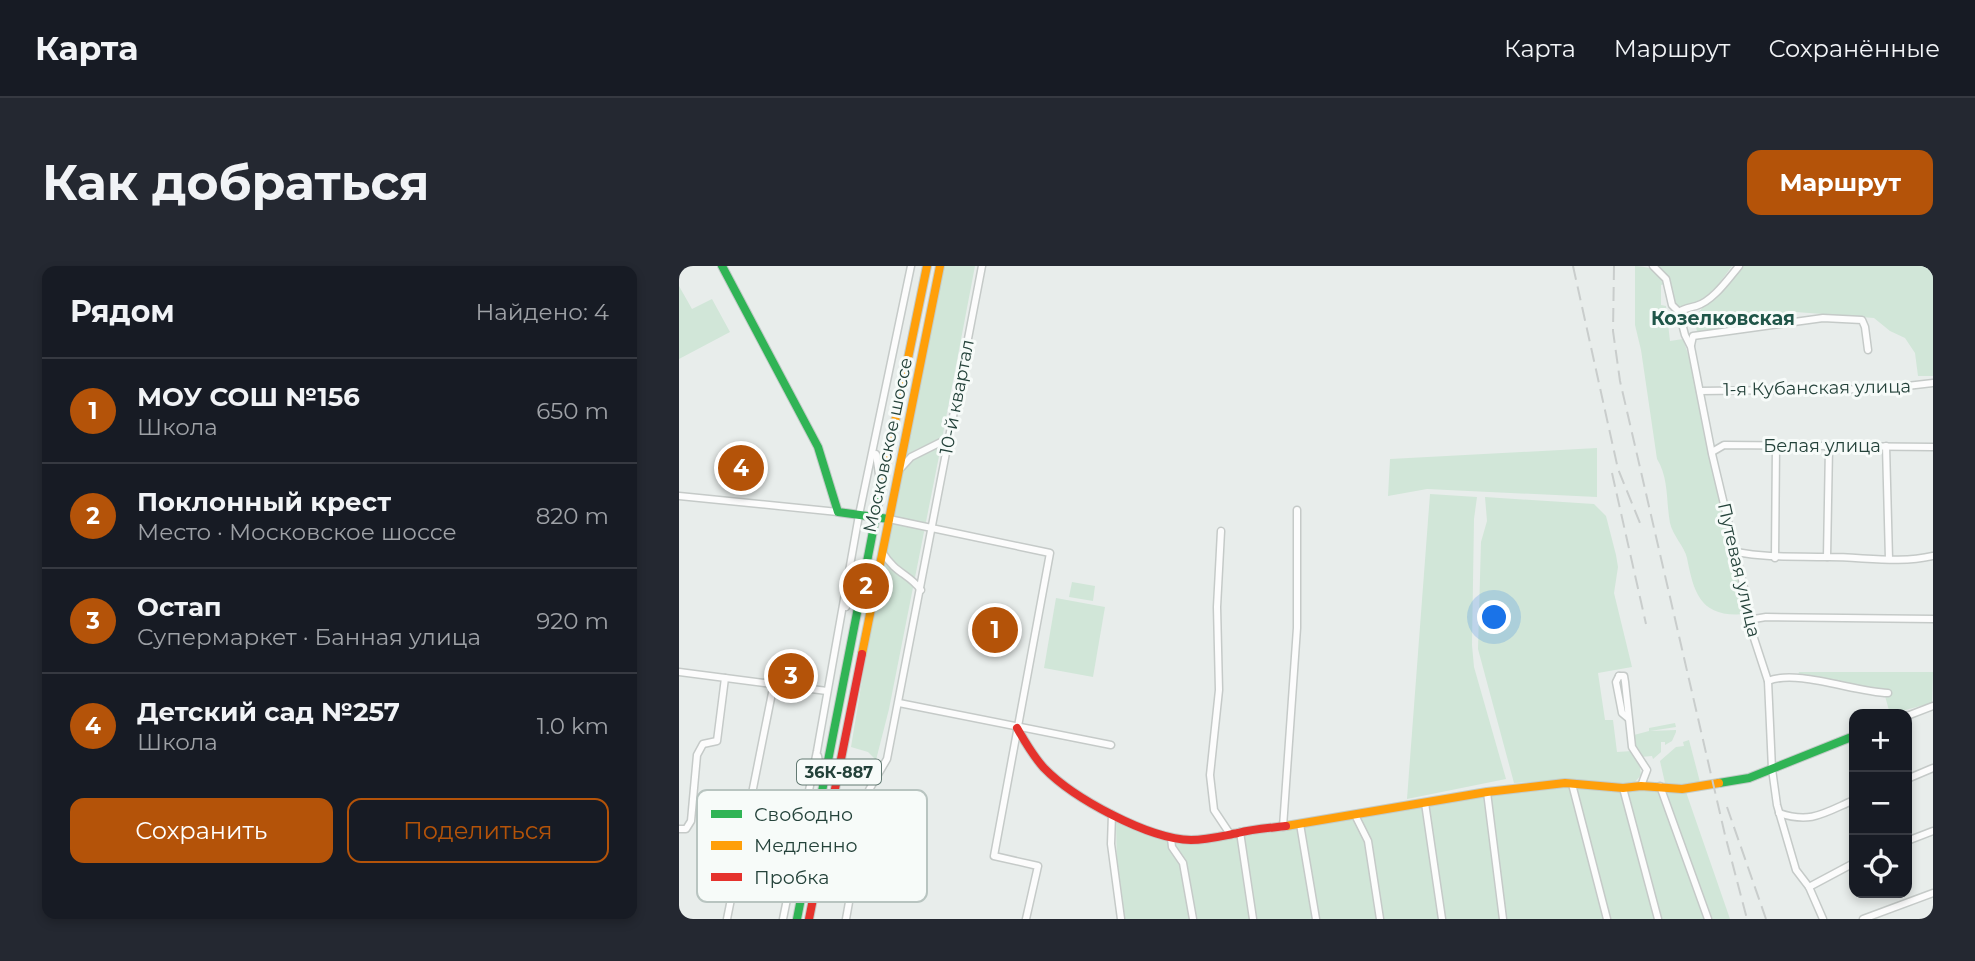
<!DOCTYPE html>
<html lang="ru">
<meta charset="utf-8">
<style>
body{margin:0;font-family:Montserrat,sans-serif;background:#242831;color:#f1f3f6}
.controls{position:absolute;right:21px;bottom:21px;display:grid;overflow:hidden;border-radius:14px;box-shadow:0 4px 10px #0003}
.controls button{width:63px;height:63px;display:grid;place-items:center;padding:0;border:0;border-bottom:2px solid #363941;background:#171b24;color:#f1f3f6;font:35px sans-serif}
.you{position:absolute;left:816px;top:352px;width:24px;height:24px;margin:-18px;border:5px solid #fff;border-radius:50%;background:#1a73e8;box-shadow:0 0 0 10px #1a73e833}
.badge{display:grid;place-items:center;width:46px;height:46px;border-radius:50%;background:#b45309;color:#fff;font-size:23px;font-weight:700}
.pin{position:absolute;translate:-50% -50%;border:4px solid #fff;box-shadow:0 2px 7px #0006}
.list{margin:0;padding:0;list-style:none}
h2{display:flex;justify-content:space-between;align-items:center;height:91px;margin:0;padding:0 28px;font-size:30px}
h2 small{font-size:23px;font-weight:400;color:#9ea1a6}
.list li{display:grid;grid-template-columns:46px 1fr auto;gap:21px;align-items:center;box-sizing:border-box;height:105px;padding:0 28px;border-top:2px solid #363941}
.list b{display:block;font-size:26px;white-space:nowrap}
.list p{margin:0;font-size:23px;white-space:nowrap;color:#9ea1a6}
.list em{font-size:23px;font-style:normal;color:#9ea1a6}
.actions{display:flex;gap:14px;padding:21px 28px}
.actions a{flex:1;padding:16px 0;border:2px solid #b45309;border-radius:14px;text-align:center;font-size:24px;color:#b45309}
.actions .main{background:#b45309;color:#fff}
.icon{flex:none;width:38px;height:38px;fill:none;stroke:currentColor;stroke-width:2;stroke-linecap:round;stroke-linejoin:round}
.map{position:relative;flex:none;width:1254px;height:653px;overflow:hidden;border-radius:14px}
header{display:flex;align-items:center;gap:42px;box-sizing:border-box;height:98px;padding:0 35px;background:#171b24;border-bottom:2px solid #363941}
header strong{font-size:33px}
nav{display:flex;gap:38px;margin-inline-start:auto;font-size:24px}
.intro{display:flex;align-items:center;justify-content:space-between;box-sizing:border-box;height:168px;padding:0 42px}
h1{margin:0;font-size:49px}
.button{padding:18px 32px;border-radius:14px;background:#b45309;color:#fff;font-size:24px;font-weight:700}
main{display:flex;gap:42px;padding:0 42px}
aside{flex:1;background:#171b24;border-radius:14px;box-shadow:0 4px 10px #0003}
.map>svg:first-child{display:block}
.green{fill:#d1e6d8}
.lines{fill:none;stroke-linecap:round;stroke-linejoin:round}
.street-casing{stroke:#c5cac8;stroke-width:9}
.fast-casing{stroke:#c3cbc8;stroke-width:10}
.slow-casing{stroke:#c3cbc8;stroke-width:10}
.jam-casing{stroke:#c3cbc8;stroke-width:10}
.street{stroke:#fcfcfc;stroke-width:6}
.fast{stroke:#30b455;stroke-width:8}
.slow{stroke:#ff9f0a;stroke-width:8}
.jam{stroke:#e5322d;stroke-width:8}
.rail{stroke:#c9cdcc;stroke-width:2;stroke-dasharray:14 7;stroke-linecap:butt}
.labels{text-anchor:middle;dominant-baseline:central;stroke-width:6;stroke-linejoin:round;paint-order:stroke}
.shield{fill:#f7fbf9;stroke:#637a73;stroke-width:2}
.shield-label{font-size:16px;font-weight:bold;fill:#24423a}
.street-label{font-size:18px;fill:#24423a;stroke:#f7fbf9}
.neighbourhood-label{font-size:19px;font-weight:bold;fill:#1f5548;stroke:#f7fbf9}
.key{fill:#f7fbf9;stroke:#b8c4c0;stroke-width:2}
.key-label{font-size:19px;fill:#24423a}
</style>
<header>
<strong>Карта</strong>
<nav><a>Карта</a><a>Маршрут</a><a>Сохранённые</a></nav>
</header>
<div class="intro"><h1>Как добраться</h1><a class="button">Маршрут</a></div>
<main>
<aside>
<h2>Рядом<small>Найдено: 4</small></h2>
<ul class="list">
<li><span class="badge">1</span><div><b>МОУ СОШ №156</b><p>Школа</p></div><em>650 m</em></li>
<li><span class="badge">2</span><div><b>Поклонный крест</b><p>Место · Московское шоссе</p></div><em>820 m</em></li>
<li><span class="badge">3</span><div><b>Остап</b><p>Супермаркет · Банная улица</p></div><em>920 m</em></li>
<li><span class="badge">4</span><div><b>Детский сад №257</b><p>Школа</p></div><em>1.0 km</em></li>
</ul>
<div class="actions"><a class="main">Сохранить</a><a>Поделиться</a></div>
</aside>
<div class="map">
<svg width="1254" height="653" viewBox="0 0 1254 653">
<rect width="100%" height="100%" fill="#e8edeb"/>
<g class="green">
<polygon points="261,0 296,0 263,173 238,183 223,192"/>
<path d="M956,0C972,1 978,3 986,18L982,19V39L987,40L991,75L1004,73L1011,94L1066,348C1022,352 1015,328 1008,292C1005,280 994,270 991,257C987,236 990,212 978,193L962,84L956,59Z"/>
<path d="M977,0H1053C1036,23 1030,35 1000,41L995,37L988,9Z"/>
<path d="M1064,0H1254V110H1239L1236,87L1226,72L1211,65L1195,52L1117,46L1115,53L1019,68C1010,45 1029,39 1041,26C1050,18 1056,8 1064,0Z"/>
<polygon points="0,20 13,43 33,33 51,66 0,93"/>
<polygon points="262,180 210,443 197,494 189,486 172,481 204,287 221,207 229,197"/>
<polygon points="918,182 918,231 748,223 709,230 711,193"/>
<polygon points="751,228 798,231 795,253 793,379 795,401 827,513 728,533"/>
<polygon points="806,231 915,238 927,250 937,289 939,301 935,327 953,401 919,407 926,454 934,454 938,486 953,485 961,501 962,509 956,516 946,518 883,514 835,517 799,383 802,276 808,255"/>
<polygon points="393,316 416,320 414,335 390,331"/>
<polygon points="377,332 426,341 414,411 365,402"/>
<polygon points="1120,406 1254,406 1253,437 1211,448 1206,430 1119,409"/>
<polygon points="996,457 997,461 971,465 997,464 997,466 993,475 986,479 986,476 982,476 982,486 974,493 973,490 962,491 956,479 955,469 970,465 970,462"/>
<polygon points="1010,474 1021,516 1007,519 986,517 981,495 997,481 1005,480 1004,476"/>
<polygon points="883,522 1007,526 1051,653 445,653 438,615 437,551 492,575 604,564 807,530"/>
</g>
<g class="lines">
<defs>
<g id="street">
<polyline points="974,0 987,13 993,39 1000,46 1006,69 1012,81 1033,188 1065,322 1069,354 1089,415 1093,503 1098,539 1117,604 1130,621 1144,653"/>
<path d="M1000,46C1006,42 1010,42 1017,40C1034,35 1049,13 1060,0"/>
<polyline points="1012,79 1014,70 1144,52 1183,54 1186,61 1189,84"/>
<polyline points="1021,125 1202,123 1254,117"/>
<polyline points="1207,180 1210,293"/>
<polyline points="1033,186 1045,179 1254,181"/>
<polyline points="197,188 201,215"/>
<polyline points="222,202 232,191 270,172"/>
<polyline points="0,230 159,246"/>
<polyline points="210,253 371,287 315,590 359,600 347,653"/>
<polyline points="542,265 538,341 540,424 531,509 535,544 551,568"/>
<path d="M1057,286C1089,292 1118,290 1150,291C1185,291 1220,298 1254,290"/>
<path d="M204,287C217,308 229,307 242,324"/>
<polyline points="1148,291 1150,181"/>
<polyline points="1096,292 1097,180"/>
<polyline points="167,341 181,317"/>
<polyline points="1069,354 1087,351 1254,353"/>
<polyline points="0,406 148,425"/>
<polyline points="940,410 945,410 946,416 953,481 968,504 962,520"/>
<polyline points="940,410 937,416 943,447 949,452"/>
<path d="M1089,415C1118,403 1175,426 1209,427"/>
<polyline points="220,437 432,479"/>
<polyline points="1228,450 1254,440"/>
<polyline points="139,490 143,514"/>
<polyline points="1228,513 1254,502"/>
<polyline points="893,518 928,653"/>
<polyline points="981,520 1029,653"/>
<polyline points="944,522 979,653"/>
<polyline points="808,526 824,653"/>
<polyline points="746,537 763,653"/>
<path d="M1100,547C1132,558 1145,547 1175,534"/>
<polyline points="433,548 432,578 442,653"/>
<polyline points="676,549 689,575 701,653"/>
<polyline points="621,558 637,653"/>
<polyline points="604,561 618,362 618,244"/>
<polyline points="0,563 7,563 12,555 18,489 24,478 38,475 46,412"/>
<polyline points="561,566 574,653"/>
<polyline points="492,572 493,581 504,597 514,653"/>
<polyline points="1228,575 1254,565"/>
<polyline points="1130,621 1175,597"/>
<polyline points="48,653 95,417"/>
<polyline points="104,653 138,485 180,249 232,0"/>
<polyline points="167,653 190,524 208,493 303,0"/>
<polyline points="1184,653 1254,627"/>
</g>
<g id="fast">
<polyline points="43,0 139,181 159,246 210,253"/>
<polyline points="1040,517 1070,512 1175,470"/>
<polyline points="118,653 204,214"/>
</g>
<g id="slow">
<polyline points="204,214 248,0"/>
<polyline points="183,388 261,0"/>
<polyline points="607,560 808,526 886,517 944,522 962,520 1003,523 1040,517"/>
</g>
<g id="jam">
<path d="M338,462C346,476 354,490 365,502C394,532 469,573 512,574C528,574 543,570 559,567C574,563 591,562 607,560"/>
<polyline points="130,653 183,388"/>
</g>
</defs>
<use href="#street" class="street-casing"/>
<use href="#fast" class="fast-casing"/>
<use href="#slow" class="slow-casing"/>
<use href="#jam" class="jam-casing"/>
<use href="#street" class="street"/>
<use href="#fast" class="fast"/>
<use href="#slow" class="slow"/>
<use href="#jam" class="jam"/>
<g class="rail">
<polyline points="894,0 939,203 961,257"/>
<polyline points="935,0 934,65 941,115 1046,569 1068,653"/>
<polyline points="933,207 967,358"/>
<polyline points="1048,541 1087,653"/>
</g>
</g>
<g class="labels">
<rect class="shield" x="118" y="493.5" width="84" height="25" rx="5"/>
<g class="shield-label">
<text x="160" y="506">36К-887</text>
</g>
<g class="street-label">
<text transform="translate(1138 122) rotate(-1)">1-я Кубанская улица</text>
<text transform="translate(278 131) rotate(-79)">10-й квартал</text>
<text transform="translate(209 179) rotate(-78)">Московское шоссе</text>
<text x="1143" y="180">Белая улица</text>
<text transform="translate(1060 304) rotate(77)">Путевая улица</text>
</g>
<g class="neighbourhood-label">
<text x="1044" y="52">Козелковская</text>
</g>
</g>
<rect x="18" y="524" width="230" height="112" rx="10" class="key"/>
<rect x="32" y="544" width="31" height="8" fill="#30b455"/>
<rect x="32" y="575" width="31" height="9" fill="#ff9f0a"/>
<rect x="32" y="607" width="31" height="8" fill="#e5322d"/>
<g class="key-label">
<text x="75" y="555">Свободно</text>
<text x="75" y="586">Медленно</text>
<text x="75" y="618">Пробка</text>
</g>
</svg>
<div class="controls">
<button>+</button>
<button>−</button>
<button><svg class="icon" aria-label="locate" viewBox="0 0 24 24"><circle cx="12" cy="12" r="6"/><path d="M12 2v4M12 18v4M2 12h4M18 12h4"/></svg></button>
</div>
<div class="you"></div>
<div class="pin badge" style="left:316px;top:364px">1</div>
<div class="pin badge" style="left:187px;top:320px">2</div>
<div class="pin badge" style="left:112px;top:410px">3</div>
<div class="pin badge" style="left:62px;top:202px">4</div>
</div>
</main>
